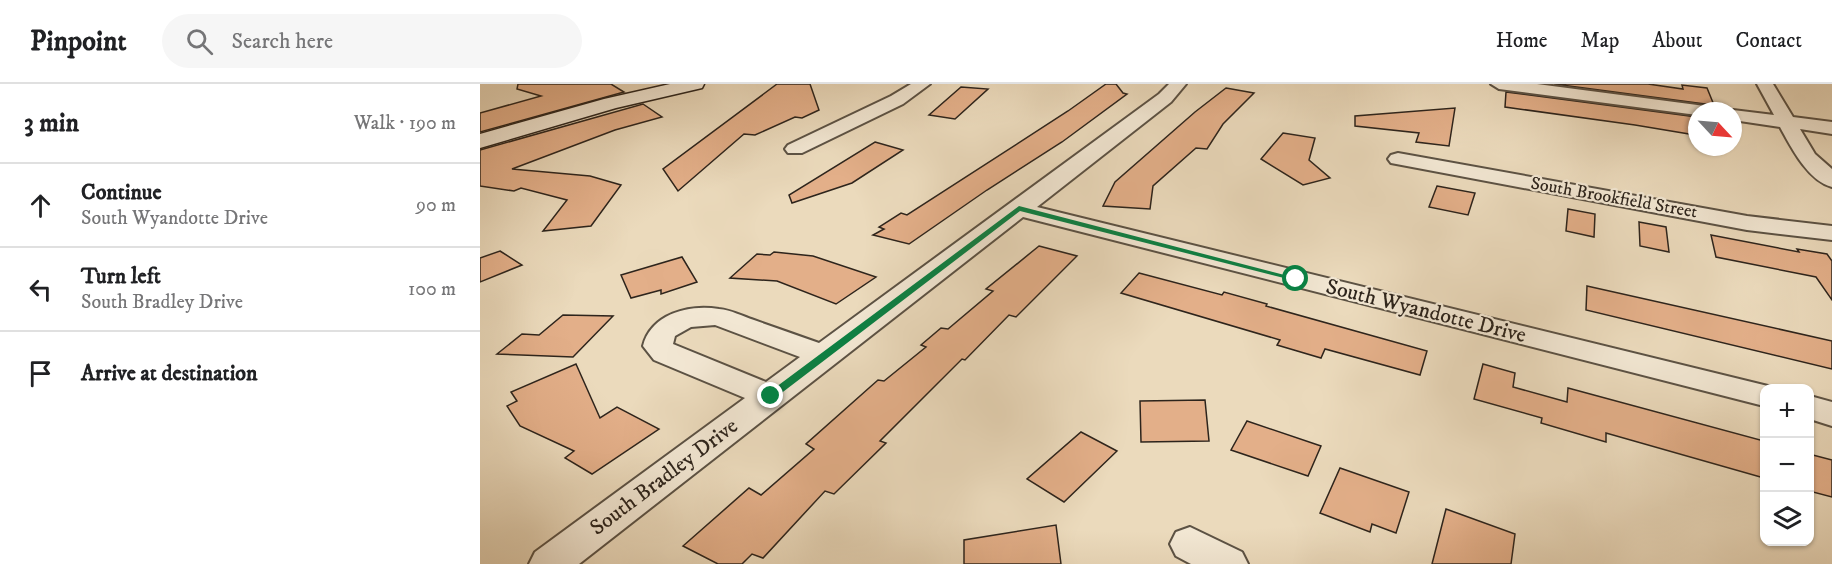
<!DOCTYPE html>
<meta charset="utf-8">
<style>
body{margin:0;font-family:"IM FELL DW Pica",serif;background:#f6f6f6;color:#202124}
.controls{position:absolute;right:18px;bottom:18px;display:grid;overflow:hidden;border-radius:12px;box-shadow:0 2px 4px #0004}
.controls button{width:54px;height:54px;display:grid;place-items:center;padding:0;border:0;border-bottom:2px solid #e0e0e0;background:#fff;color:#202124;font:30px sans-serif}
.compass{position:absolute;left:1208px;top:18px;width:54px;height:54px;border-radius:50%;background:#fff;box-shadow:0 2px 4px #0004;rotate:116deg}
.stop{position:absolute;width:18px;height:18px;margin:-14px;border:4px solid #0b8043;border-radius:50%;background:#fff}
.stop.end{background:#0b8043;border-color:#fff;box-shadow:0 2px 6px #0008}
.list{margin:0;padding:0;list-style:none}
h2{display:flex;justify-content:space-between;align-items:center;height:78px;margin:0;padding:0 24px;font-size:26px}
h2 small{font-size:20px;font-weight:400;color:#757577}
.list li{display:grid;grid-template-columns:39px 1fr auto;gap:18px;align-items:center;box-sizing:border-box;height:84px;padding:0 24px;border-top:2px solid #e0e0e0}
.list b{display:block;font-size:22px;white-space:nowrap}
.list p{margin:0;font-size:20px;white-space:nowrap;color:#757577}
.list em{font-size:20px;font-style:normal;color:#757577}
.icon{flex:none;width:33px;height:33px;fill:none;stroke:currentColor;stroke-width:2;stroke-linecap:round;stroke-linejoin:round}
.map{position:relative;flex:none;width:1352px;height:480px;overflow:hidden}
header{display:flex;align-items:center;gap:36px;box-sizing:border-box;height:84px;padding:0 30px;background:#fff;border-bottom:2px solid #e0e0e0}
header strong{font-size:28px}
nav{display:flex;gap:33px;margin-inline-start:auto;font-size:21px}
.search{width:420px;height:54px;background:#f6f6f6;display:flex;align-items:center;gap:15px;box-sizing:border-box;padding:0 21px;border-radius:33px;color:#757577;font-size:22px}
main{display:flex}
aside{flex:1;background:#fff}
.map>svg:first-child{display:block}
.building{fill:#e3af89;stroke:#2d241c;stroke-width:1.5}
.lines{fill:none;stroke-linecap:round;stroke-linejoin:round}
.street-casing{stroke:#5c5244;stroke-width:4}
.secondary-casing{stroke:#2d241c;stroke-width:3}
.street{fill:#f2e7d3;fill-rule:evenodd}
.secondary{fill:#f2e7d3;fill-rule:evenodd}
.route{fill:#0b8043}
.labels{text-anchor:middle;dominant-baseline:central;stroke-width:4.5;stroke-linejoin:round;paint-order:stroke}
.far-street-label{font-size:18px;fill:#2d241c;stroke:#f2e7d3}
.street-label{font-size:22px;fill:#2d241c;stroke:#f2e7d3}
</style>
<header>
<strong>Pinpoint</strong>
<div class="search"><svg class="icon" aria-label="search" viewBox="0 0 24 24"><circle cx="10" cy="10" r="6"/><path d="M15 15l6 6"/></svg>Search here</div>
<nav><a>Home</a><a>Map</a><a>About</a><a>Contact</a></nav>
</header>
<main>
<aside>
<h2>3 min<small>Walk · 190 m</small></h2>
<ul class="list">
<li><svg class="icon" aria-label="ahead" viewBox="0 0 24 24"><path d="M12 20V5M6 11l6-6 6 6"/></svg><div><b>Continue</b><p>South Wyandotte Drive</p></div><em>90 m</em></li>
<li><svg class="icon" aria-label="left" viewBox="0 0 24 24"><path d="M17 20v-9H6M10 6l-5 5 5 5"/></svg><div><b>Turn left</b><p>South Bradley Drive</p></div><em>100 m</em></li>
<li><svg class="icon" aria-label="arrive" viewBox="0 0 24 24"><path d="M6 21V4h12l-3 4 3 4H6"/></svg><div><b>Arrive at destination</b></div></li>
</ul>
</aside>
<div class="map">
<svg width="1352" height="480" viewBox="0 0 1352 480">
<rect width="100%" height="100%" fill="#ebdabc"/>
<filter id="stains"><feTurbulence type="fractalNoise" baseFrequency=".00333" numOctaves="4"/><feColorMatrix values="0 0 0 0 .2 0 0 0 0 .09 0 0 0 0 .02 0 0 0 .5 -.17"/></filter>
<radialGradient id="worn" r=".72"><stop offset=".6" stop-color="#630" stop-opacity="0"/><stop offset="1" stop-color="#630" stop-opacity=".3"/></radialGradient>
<g class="building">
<polygon points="38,0 131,0 144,8 0,48 0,29 61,12 37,5"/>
<polygon points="297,0 330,0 339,26 322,34 315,33 275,51 264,50 198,107 183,85"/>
<polygon points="626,0 636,0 643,9 647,10 582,58 507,106 429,160 393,151 404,145 399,143 421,129 427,131 588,27"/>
<polygon points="1074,0 1168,0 1203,5 1202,1 1227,4 1236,26 1231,21 1225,20"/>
<polygon points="481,3 508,5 475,35 449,31"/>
<polygon points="746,4 774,9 743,40 727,65 716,64 673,102 670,125 623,122 635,98 715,28"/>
<polygon points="1026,8 1217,33 1217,53 1215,51 1155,41 1025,23"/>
<polygon points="163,20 182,33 135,46 32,85 110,92 141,101 111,142 63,147 87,116 41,104 34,107 0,102 0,66"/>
<polygon points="975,24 969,62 936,58 939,49 875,42 875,32"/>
<polygon points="803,49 835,54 829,76 850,94 823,101 781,75"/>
<polygon points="395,58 423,66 372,99 312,119 309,111"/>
<polygon points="957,102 995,109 988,131 949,123"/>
<polygon points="1088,125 1115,130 1114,153 1086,147"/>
<polygon points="1159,138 1186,143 1189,168 1160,162"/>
<polygon points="1231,151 1319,168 1317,165 1347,170 1352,177 1352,216 1336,193 1236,173"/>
<polygon points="559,162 597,172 536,233 529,231 485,276 482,275 400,357 406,359 354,410 345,407 283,474 272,470 262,480 238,480 203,462 269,404 281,411 334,365 326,360 398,296 404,297 446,263 441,261 461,244 468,245 513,207 506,205"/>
<polygon points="20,167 42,181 0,198 0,174"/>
<polygon points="294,168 333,172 396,193 356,220 297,197 250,194 277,170 290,171"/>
<polygon points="202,173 217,198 181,210 181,206 151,214 141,191"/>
<polygon points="659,189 742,211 744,208 787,220 786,222 947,267 940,291 845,265 841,274 797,261 800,256 641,209"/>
<polygon points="1107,202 1352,257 1352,285 1106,226"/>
<polygon points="83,231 133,232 93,273 17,270 42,250 59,251"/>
<polygon points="96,280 120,334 137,323 179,345 112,390 85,374 94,367 40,342 27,322 37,317 31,308"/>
<polygon points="1003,280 1035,289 1033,303 1087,318 1088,304 1284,357 1284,394 1126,349 1126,358 1061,339 1062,334 994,315"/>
<polygon points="725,316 729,357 661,358 660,317"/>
<polygon points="767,337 841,362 828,392 751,366"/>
<polygon points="601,348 637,367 584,418 547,395"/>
<polygon points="1329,370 1352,376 1352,413 1329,407"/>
<polygon points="860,384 929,408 916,449 892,440 890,448 840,429"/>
<polygon points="966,425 1035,450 1031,480 952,480"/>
<polygon points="576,441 581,480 484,480 484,456"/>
</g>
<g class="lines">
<defs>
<g id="street">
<polygon points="431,0 450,0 423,20 322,69 308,69 305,65 308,61 411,12"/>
<path d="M689,0H706L691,18L557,123L1296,304H1284V322L543,133L99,480H49L55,468L265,314L174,276L163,262C171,230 209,220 239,225C251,226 262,232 274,236C296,244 317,251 339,259L679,10ZM235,241L320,273L286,298L193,260L195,252L211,243Z"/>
<polygon points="1011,0 1057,0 1225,22 1231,23 1234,27 1217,27 1217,31 1019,5"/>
<path d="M1277,0H1293L1313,33L1352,38V50L1320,45L1335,70L1352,85V103C1328,97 1311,63 1300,43L1253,36V27H1248L1253,26L1294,31Z"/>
<polygon points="918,69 1267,132 1352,142 1352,156 1267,146 911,79 908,75 911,71"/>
<polygon points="1330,312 1352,318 1352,342 1330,335"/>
<polygon points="710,443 762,468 768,480 711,480 696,472 690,460 696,448"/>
</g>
<polygon id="secondary" points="190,0 224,0 222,4 136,24 0,64 0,50 124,15"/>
</defs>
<use href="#street" class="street-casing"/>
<use href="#secondary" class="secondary-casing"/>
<use href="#street" class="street"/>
<use href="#secondary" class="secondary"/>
</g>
<polygon class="route" points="539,122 820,195 816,197 540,127 295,314 288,314 288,309"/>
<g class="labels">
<g class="far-street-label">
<text transform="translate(1134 114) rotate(10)">South Brookfield Street</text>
</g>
<g class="street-label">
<text transform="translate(946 227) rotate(14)">South Wyandotte Drive</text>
<text transform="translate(184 393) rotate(-37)">South Bradley Drive</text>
</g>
</g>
<rect width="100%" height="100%" filter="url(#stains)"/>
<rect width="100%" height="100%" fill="url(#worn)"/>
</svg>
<div class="controls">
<button>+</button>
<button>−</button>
<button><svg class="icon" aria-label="layers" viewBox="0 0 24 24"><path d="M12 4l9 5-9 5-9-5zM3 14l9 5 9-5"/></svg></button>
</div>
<svg class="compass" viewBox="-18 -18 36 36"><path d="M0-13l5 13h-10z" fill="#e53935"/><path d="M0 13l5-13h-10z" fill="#757577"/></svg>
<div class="stop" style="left:816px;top:195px"></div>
<div class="stop end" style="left:291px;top:312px"></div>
</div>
</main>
